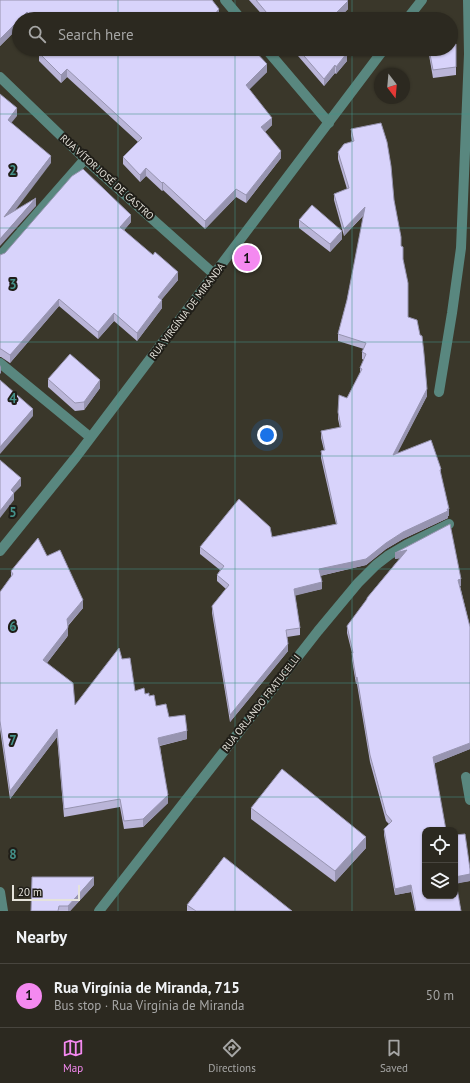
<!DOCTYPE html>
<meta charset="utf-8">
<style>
body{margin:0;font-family:"PT Sans",sans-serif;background:#38352d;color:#f1f3f6}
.controls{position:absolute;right:12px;bottom:12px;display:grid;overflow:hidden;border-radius:8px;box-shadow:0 1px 3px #0004}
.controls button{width:36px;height:36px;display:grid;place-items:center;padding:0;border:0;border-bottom:1px solid #48453e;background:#2c2920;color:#f1f3f6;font:20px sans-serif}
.compass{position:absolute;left:374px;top:68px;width:36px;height:36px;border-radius:50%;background:#2c2920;box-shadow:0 1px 3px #0004;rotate:164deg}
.scale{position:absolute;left:12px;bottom:10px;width:68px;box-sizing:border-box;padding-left:4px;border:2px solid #e5e3db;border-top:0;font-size:11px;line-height:14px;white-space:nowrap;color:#e5e3db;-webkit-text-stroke:3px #201e18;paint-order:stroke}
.you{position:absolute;left:267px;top:435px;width:14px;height:14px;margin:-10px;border:3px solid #fff;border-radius:50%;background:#1a73e8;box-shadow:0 0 0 6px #1a73e833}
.badge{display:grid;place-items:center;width:26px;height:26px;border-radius:50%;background:#f489f0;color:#111;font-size:13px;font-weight:700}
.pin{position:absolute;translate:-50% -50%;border:2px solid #fff;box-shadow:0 1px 4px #0006}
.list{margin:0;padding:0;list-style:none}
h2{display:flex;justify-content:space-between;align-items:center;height:52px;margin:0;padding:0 16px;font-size:17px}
h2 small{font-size:13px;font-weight:400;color:#a6a6a5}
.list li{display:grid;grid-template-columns:26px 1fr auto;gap:12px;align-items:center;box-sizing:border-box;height:64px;padding:0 16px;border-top:1px solid #48453e}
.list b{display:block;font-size:15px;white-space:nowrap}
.list p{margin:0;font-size:13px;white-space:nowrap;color:#a6a6a5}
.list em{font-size:13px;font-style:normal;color:#a6a6a5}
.icon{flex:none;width:22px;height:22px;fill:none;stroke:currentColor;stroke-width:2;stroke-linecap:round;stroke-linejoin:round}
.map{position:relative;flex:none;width:470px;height:911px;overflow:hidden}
.search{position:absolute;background:#2c2920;box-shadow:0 1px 3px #0004;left:12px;right:12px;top:12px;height:44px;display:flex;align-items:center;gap:10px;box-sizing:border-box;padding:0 14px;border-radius:22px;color:#a6a6a5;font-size:15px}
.sheet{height:116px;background:#2c2920}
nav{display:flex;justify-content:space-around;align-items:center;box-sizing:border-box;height:56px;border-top:1px solid #48453e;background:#2c2920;font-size:11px;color:#a6a6a5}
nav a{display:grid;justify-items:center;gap:2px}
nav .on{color:#f489f0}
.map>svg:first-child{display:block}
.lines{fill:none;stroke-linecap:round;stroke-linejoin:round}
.minor{stroke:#59877f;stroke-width:10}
.wall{fill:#bab5d8}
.shaded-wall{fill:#9794b0}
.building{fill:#d8d3fb;stroke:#9794b0}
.grid{fill:none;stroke:#449189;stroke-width:1;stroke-opacity:0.55}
.labels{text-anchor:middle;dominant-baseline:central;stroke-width:4;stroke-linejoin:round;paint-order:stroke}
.street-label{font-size:10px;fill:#e5e3db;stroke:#201e18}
.grid-label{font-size:13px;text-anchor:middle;font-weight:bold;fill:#449189;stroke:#201e18;stroke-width:4;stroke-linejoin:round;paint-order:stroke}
</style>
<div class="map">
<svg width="470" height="911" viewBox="0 0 470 911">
<rect width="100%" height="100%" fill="#3a372a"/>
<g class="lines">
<g class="minor">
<polyline points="225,0 241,19"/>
<polyline points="407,19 422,0"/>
<polyline points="266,49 329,123"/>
<polyline points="0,77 85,159 215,275"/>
<polyline points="0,256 85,159"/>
<polyline points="0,363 90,437"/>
<polyline points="439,392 452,313 461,248 469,54 468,0"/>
<polyline points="0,551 76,457 384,49"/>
<polyline points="466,777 470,800"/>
<polyline points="0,892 3,911"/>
<polyline points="99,911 318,631 358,583 376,565 389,555 406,545 449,524"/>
</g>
</g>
<g class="wall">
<polygon points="0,0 219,16 217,19 19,19 19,27 0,46"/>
<polygon points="249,0 347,0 348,9 338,19 266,19"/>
<polygon points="456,44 456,75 433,78 429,55 429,49"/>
<polygon points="292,49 343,49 347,61 336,74 335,73 324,86"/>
<polygon points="39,53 267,72 249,89 272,125 265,132 281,158 246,203 236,197 205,229 163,190 162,191 146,176 140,182 123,164 123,157 138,142 67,77 61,83 39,61"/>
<polygon points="351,129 394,200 403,260 408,317 427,396 397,453 441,476 449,516 448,516 448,518 403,539 386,549 366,565 320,576 322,589 295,595 300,628 300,635 287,637 288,651 230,722 212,613 212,606 226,589 217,581 217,575 220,570 200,554 200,547 272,537 336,524 321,458 321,451 324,450 321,438 321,431 340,428 338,419 338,412 347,398 360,373 360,368 364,360 362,359 362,352 364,349 338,341 338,334 347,300 364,215 344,236 334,200 334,194 347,189 338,159 338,152 352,142 351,136"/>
<polygon points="299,220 342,239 330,252 299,228"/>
<polygon points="131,222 124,230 178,280 161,300 162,308 137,341 114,321 98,339 59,306 10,363 1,357 0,357 0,255"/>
<polygon points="48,379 100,388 84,410 75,411 48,387"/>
<polygon points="395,553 461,586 460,586 470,627 470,749 435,763 425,896 455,835 470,881 456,883 461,911 415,911 411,892 395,895 384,835 384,829 389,824 386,821 370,762 357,684 356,684 352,660 352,653 347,633 347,626 367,600 367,598 400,558 395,559"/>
<polygon points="47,556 83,608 68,626 68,635 67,637 47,663 75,705 122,659 135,691 145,694 149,696 156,706 169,717 187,739 160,746 168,803 143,827 124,829 120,807 64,817 57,737 10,799 0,729 0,592 11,577 11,571"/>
<polygon points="251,808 366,848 335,882 251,819"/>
<polygon points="94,885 70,911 31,911"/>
<polygon points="187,905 292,911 187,911"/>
</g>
<g class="shaded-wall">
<polygon points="348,1 348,9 338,19 330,19"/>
<polygon points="219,9 219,16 217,19 211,19"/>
<polygon points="27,12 27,19 19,19"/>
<polygon points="19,19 19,27 0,46 0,39"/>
<polygon points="347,53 347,61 336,74 336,67"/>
<polygon points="267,64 267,72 246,93 246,85"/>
<polygon points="335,65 335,73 324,86 324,79"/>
<polygon points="67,69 67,77 61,83 61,75"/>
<polygon points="17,108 17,116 8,127 8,120"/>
<polygon points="272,118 272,125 261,135 261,127"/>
<polygon points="281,151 281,158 246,203 246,195"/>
<polygon points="51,156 51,163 4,225 4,217"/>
<polygon points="146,168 146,176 140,182 140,175"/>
<polygon points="163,182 163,190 162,191 162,183"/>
<polygon points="236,189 236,197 205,229 205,221"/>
<polygon points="36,198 36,206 0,246 0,239"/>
<polygon points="365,207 365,213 344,236 344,229"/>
<polygon points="131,215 131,222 120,235 120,227"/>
<polygon points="342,231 342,239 330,252 330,244"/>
<polygon points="178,272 178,280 158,304 158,297"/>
<polygon points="59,299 59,306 10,363 10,355"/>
<polygon points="162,300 162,308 137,341 137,333"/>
<polygon points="114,313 114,321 98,339 98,332"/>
<polygon points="1,365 1,373 0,374 0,367"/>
<polygon points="100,380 100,388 84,410 84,402"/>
<polygon points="427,389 427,396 393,462 393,455"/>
<polygon points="33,409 33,416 0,454 0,447"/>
<polygon points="441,469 441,476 440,477 440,470"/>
<polygon points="21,478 21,486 14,493 14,500 0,518 0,511 11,490"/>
<polygon points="447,509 449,509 449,516 448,516 448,518 403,539 386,549 366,565 319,576 319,569 386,543 403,532"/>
<polygon points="407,550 407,557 395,559 395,553"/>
<polygon points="461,579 461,586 458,587 458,580"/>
<polygon points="322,582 322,589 294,596 294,589"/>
<polygon points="83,600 83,608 67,626 67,619"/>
<polygon points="68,627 68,635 67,637 43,668 43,660"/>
<polygon points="288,644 288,651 230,722 230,715"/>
<polygon points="357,677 357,684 356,684 356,678"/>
<polygon points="57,729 57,737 10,799 10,791"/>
<polygon points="187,731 187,739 158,746 158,738"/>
<polygon points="470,743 470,749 433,764 433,757"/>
<polygon points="168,795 168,803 143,827 143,819"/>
<polygon points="366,837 366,848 335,882 335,871"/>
<polygon points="470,874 470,881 455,884 455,877"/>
<polygon points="94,877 94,885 70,911 68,911 68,906"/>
<polygon points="411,885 411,892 395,895 395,889"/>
</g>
<g class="building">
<polygon points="0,0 212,0 219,9 211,19 34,19 27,12 0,39"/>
<polygon points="256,0 347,0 348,1 330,19 272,19"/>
<polygon points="451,44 456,44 456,67 433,70 429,49 451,49"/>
<polygon points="43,49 253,49 267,64 246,85 272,118 261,127 281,151 246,195 236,189 205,221 163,182 162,183 146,168 140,175 123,157 142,138 67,69 61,75 39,53"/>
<polygon points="298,49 343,49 347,53 336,67 335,65 324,79"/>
<polygon points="0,94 17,108 8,120 51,156 4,217 36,198 0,239"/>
<polygon points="381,123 387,142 391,166 394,200 401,237 401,246 403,247 403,259 408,283 408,317 417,320 420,335 422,336 424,354 427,389 393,455 431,440 441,469 440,470 449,509 447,509 448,511 403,532 386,543 366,559 319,569 322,582 294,589 300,628 286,630 288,644 230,715 212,606 229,585 217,575 224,566 200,547 239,499 270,527 272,537 337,524 321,451 325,450 321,431 341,427 338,412 339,395 347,398 362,369 360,368 366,354 362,352 366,343 338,334 347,300 365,207 344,229 334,194 349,188 338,152 344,144 354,141 351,129"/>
<polygon points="83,169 131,215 120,227 153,255 155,252 178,272 158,297 162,300 137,333 114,313 98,332 59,299 10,355 1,349 0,349 0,255 5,253 72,176"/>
<polygon points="312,205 342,231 330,244 299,220"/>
<polygon points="70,354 100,380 84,402 75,403 48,379"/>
<polygon points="0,380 33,409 0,447"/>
<polygon points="0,460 21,478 11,490 14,493 0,511"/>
<polygon points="450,524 461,579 458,580 470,627 470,743 433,757 446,830 425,830 425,896 455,896 455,835 465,834 470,869 470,874 455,877 461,911 416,911 411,885 395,889 384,829 392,821 386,814 370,755 357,677 356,678 354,666 352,653 353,653 347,626 367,599 367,598 407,550 395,553"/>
<polygon points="38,538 47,556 60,550 83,600 67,619 68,627 67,629 43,660 73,683 75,705 119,648 122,659 130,658 135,691 144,688 145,694 149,693 149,696 154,695 156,706 166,704 169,717 185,715 187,731 158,738 168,795 143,819 124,821 120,799 64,809 57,729 10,791 0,721 0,592 13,574 11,571"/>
<polygon points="282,769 366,837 335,871 251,808"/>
<polygon points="224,857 292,911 196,911 187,905"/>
<polygon points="32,877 94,877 68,906 59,906 58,911 31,911"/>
</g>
<path class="grid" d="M118,0V19M235,0V19M352,0V19M118,49V911M235,49V911M352,49V911M0,114H470M0,228H470M0,342H470M0,456H470M0,569H470M0,683H470M0,797H470"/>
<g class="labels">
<g class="street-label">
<text transform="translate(107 177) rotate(42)">RUA VÍTOR JOSÉ DE CASTRO</text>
<text transform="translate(187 311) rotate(-53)">RUA VIRGÍNIA DE MIRANDA</text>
<text transform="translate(261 703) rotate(-52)">RUA ORLANDO FRATUCELLI</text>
</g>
</g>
<g class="grid-label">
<text x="13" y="175">2</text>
<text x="13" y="289">3</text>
<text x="13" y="403">4</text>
<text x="13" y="517">5</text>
<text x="13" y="631">6</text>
<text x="13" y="745">7</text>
<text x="13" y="859">8</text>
</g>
</svg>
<div class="controls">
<button><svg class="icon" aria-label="locate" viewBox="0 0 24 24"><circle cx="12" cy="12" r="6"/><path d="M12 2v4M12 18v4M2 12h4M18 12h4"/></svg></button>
<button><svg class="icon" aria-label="layers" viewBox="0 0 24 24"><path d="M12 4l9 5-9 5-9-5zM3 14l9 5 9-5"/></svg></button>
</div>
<svg class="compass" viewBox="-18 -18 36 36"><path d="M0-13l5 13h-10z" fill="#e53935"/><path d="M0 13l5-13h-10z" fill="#a6a6a5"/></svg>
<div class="scale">20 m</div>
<div class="you"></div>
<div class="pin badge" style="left:247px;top:258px">1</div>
<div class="search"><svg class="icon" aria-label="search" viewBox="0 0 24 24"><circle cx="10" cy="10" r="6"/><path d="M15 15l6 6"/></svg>Search here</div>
</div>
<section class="sheet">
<h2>Nearby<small></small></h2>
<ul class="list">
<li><span class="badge">1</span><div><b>Rua Virgínia de Miranda, 715</b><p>Bus stop · Rua Virgínia de Miranda</p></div><em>50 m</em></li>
</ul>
</section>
<nav>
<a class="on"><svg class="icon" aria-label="map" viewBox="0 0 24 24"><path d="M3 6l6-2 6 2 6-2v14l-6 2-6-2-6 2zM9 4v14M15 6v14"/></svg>Map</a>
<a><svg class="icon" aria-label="directions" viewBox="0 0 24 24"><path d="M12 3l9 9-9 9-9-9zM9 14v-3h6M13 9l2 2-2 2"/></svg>Directions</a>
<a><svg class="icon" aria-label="saved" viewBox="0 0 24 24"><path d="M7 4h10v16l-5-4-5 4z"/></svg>Saved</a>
</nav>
